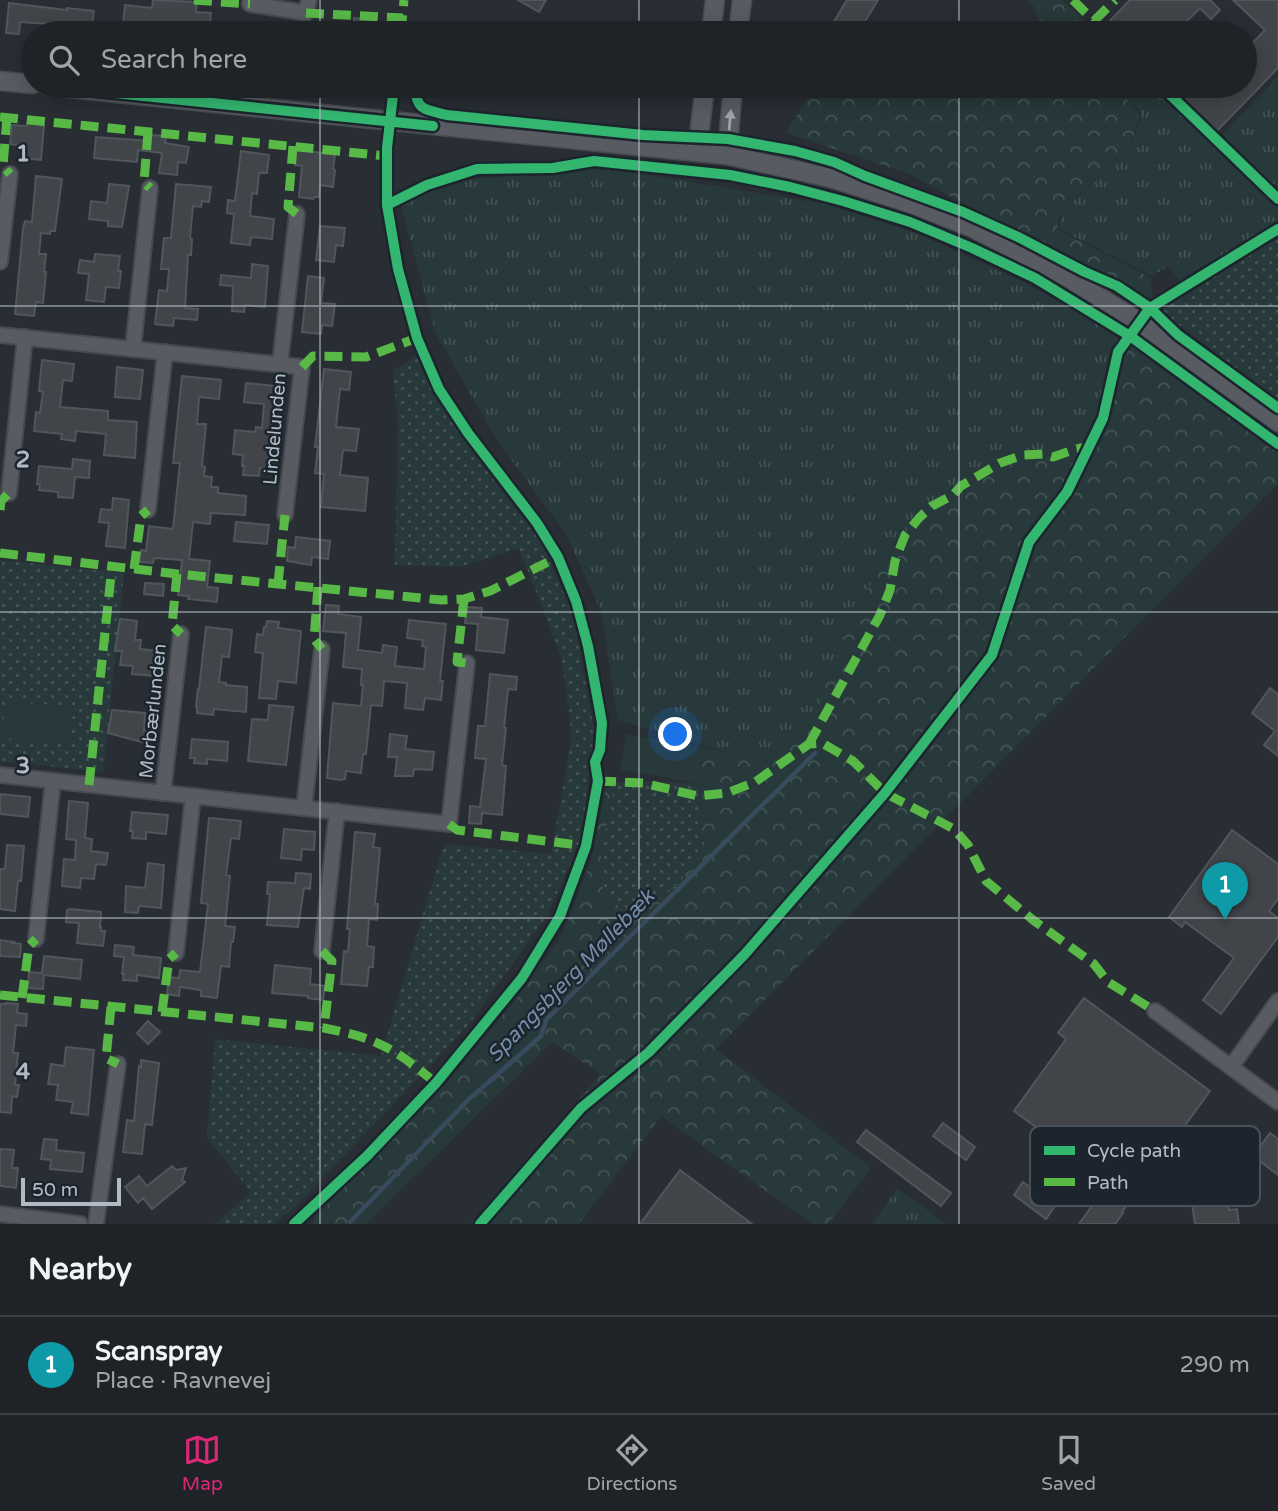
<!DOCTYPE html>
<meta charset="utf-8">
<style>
body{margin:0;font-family:"Varela Round",sans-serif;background:#272a2f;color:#f1f3f6}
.scale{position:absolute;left:21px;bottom:18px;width:100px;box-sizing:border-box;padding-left:7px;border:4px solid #b2bbc5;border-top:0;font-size:19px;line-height:24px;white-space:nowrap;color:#b2bbc5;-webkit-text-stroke:5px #1c252e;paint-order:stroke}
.you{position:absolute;left:676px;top:735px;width:24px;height:24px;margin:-18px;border:5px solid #fff;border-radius:50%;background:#1a73e8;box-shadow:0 0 0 10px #1a73e833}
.badge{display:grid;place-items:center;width:46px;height:46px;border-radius:50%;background:#db2777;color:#fff;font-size:23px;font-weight:700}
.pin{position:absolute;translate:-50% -58px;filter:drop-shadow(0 2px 4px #0008)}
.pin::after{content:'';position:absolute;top:37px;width:24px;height:21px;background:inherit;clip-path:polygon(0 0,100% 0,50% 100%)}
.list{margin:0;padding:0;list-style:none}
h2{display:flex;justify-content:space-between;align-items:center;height:91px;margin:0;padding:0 28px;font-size:30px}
h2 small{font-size:23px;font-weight:400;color:#a1a4a7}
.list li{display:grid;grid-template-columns:46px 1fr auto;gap:21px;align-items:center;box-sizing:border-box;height:98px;padding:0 28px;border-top:2px solid #3c3f44}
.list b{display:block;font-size:26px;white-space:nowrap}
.list p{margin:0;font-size:23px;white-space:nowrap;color:#a1a4a7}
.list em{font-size:23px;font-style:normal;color:#a1a4a7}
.icon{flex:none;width:38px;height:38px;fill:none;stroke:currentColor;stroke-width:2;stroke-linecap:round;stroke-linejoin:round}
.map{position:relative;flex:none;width:1278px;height:1224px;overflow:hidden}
.search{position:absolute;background:#1f2227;box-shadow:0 4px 18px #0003;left:21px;right:21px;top:21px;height:77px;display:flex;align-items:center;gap:18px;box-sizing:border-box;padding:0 24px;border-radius:38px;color:#a1a4a7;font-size:26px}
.sheet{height:189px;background:#1f2227}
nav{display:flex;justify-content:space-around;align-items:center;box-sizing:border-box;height:98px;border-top:2px solid #3c3f44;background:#1f2227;font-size:19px;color:#a1a4a7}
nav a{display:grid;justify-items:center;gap:4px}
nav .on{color:#db2777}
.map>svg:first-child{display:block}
.grass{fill:url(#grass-tufts)}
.forest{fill:url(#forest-crowns)}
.park{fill:url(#park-dots)}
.garden{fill:#27393a}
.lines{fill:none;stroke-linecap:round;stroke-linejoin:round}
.stream{stroke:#384a5d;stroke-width:4.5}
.building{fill:#41454a;stroke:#50565b;stroke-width:2}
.minor-casing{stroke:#464a4f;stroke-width:18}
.tertiary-casing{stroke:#464a4f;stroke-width:21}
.minor{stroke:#585c62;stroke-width:14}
.tertiary{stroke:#585c62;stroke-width:18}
.quiet{stroke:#58b947;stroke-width:9;stroke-dasharray:18 9;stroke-linecap:butt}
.cycleway-casing{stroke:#1c252e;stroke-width:15}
.cycleway{stroke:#33b770;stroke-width:10}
.oneway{fill:#9ca3ac}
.grid{fill:none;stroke:#b2bbc5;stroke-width:2;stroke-opacity:0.55}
.labels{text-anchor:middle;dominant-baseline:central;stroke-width:5;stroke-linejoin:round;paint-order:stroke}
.street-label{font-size:19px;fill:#b2bbc5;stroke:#1c252e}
.water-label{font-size:21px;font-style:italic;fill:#758ea7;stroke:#1c252e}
.key{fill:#1c252e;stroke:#49525b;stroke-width:2}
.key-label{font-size:19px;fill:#b2bbc5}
.grid-label{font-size:23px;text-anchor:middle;font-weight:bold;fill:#b2bbc5;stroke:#1c252e;stroke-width:5;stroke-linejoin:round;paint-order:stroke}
</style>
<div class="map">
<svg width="1278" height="1224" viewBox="0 0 1278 1224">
<defs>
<pattern id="grass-tufts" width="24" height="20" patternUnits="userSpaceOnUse" patternTransform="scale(1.75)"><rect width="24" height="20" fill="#27393a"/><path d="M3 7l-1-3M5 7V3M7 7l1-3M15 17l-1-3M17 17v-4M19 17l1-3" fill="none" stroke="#445455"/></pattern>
<pattern id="forest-crowns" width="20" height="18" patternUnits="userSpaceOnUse" patternTransform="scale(1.75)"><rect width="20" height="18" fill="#27393a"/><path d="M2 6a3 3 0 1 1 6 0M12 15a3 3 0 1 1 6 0" fill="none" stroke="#445455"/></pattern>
<pattern id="park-dots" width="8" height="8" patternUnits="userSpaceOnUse" patternTransform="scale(1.75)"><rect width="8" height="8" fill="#27393a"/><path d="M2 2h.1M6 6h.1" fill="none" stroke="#445455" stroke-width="1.8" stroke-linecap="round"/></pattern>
</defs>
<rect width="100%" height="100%" fill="#292e34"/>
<g class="grass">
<polygon points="1278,76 1278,196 1218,139"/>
<polygon points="1118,86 1154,86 1278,203 1278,225 1182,285 1169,266 1152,276 1059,229 1062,211 1132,144 1142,115"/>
<polygon points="598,167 825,204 919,234 1023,282 1122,337 1112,355 1100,415 1088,442 1053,453 1028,448 942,495 916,513 890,550 858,607 801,735 763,763 618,720 601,611 566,534 496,439 435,332 401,205 454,181 577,170"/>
<polygon points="898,1188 946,1224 872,1224"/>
</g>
<g class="forest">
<polygon points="1027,0 1062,0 1098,33 1043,33 1033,5"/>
<polygon points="815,86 960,86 985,93 1006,89 1012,86 1117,86 1140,115 1131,144 1061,211 1057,229 1151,278 1153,305 909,174 786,133"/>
<polygon points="1122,337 1278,451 1278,483 716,1049 871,1168 828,1224 812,1224 661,1116 579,1224 470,1224 601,1074 552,1042 366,1224 313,1224 313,1219 451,1078 516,999 562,935 591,861 606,788 615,782 601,857 705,842 698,783 704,747 763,763 801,735 858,607 890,550 916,513 981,466 1028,448 1053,453 1088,442 1100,415 1112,355"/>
</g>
<g class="park">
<polygon points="1278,238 1278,400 1159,310"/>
<polygon points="417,355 471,450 541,542 573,614 594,729 582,837 548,914 468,1026 294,1208 274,1224 215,1224 251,1192 207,1138 215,1039 381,1056 444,844 551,854 572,737 562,659 519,548 460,567 395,565 398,423 393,371"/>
<polygon points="0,560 124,573 103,772 0,761"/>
<polygon points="649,781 698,783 705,842 697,858 680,882 649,906 614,905 603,894 601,857 615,782"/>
</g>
<g class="garden">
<polygon points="5,701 73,707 70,745 2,738"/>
<polygon points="626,734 704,747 698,783 620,770"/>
</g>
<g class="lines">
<polyline class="stream" points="350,1222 468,1100 541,1036 546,1020 815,753"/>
</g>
<g class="building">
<polygon points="153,0 197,2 196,12 211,13 209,32 152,26 150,31 138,30 138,25 123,24 125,5 152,8"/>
<polygon points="518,0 546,0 539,12"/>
<polygon points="847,0 878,0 858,33 827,33"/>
<polygon points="1130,0 1210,0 1220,10 1211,19 1200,8 1175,33 1138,33 1133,28 1129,33 1113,33 1105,26"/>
<polygon points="1233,0 1278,0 1278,68 1217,131 1190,108 1191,106 1170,86 1245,86 1245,51 1265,30"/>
<polygon points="9,3 67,10 67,8 94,11 92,26 84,26 83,33 65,33 65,25 20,22 19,34 6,33"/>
<polygon points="354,18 375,20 374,33 353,33"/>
<polygon points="28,123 44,125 41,160 22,158 24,146 10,144 12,125 27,126"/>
<polygon points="151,135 166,136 165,143 189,147 186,163 178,162 177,175 159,173 162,153 138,150 137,162 94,158 96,137 150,141"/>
<polygon points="296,149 335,155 333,169 335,170 333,187 320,185 319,197 314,197 313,199 299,197 302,166 295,165"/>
<polygon points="241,151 269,155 267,173 259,173 257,194 252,193 250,216 274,219 272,239 251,237 250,245 231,243 234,214 227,213 228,200 235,201"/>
<polygon points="36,176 62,179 55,231 50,231 50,234 41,233 39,254 46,254 44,272 46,272 43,303 36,302 34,316 15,314 23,229 25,221 32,222"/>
<polygon points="109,184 129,186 122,227 108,226 108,221 89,219 91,201 107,203"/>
<polygon points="176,184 211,187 209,202 202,201 201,207 193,206 190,238 192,239 191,255 188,255 185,308 198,309 197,320 174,318 173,326 155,324 159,290 167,291 169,269 161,269 164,238 171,238"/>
<polygon points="320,226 345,228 343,246 336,245 334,262 316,260"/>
<polygon points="95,254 120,256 118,271 121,271 119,288 106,287 104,302 86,300 89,274 78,273 80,260 94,262"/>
<polygon points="252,264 268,266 265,307 245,305 244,312 232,311 233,286 220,285 221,275 251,278"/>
<polygon points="308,276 324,278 321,303 335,304 332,326 322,325 321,334 302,332"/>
<polygon points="42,360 74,364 72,381 63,380 60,407 108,411 108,420 137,422 135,458 104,455 106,434 76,431 75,441 61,439 62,434 34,431 36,412 40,413 43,392 39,391"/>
<polygon points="117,367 143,370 140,399 115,397"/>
<polygon points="324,369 351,372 349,390 340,389 336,427 359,429 356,451 343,450 340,475 368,478 365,511 321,507 324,474 315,473 318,447 315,447"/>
<polygon points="182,376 221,380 219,399 199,397 197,424 206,424 202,466 205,467 204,476 212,477 211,487 218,487 218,493 246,496 245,515 211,513 210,524 193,522 189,559 210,561 207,587 218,588 217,602 188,599 189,596 178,595 182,560 154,558 153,563 140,562 141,550 146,551 149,526 173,529 180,463 173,463"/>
<polygon points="246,383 283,387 274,469 260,468 259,476 243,475 244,466 242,466 243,455 233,454 235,430 255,432 256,427 262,428 264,404 244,402"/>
<polygon points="73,459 90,461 89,478 75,477 73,498 58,497 58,492 39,490 40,484 37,484 39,466 72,469"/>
<polygon points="113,498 129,500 125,548 106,546 109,523 99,522 101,509 112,510"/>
<polygon points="236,522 269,525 267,544 234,541"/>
<polygon points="296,537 330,541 328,559 312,557 311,565 287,561 288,547 295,548"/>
<polygon points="145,583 164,584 163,596 144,594"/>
<polygon points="326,605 339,606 338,614 361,617 358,650 382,653 383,645 397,647 395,666 424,669 426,647 422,646 423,640 407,638 409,620 446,624 440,681 443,681 441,700 425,698 423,710 405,708 407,683 384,681 382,706 371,705 366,754 363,754 361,773 346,771 345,779 340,780 327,778 333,703 361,706 363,685 361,685 362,669 343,667 346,633 323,631"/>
<polygon points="467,607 482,608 481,617 508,620 504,653 476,650 478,624 465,623"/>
<polygon points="120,619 137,621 135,640 141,640 140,649 157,651 155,676 132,674 133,666 120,665 122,651 115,651"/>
<polygon points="267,621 279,622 278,628 301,631 296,683 278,681 276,699 259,698 263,653 255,652 257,634 263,635 264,627 266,627"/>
<polygon points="206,627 232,630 229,657 222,656 219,682 226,683 226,685 247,687 246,712 214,709 213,715 197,713 197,707 196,707 198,689 199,689"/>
<polygon points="490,674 517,677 516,690 508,689 504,728 506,728 502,765 506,766 502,815 482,813 481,824 469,823 470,806 480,807 486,759 475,758 478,726 485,726"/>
<polygon points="1270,688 1278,694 1278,756 1264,745 1275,731 1252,713"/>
<polygon points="269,705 293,707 286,765 248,761 252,719 268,720"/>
<polygon points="112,710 145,713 144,731 150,731 149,744 108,733"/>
<polygon points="390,734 407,736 405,749 434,752 432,770 414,769 413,776 395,776 397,757 388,757"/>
<polygon points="192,739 228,742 227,761 207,759 207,764 194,763 195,758 190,758"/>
<polygon points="0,794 30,797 28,817 0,814"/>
<polygon points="69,801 88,803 85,838 92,839 91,851 108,853 106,865 96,864 94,879 81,878 80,888 62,886 64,859 75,860 76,840 66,839"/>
<polygon points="132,812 168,815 166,834 146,832 146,839 132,838 133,831 130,831"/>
<polygon points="209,818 241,821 239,839 231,838 226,875 230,876 225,926 235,927 233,942 231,942 229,967 221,966 217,998 201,996 201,990 180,987 179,996 167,994 169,977 179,978 180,970 200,972 208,904 201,903"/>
<polygon points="284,829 315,832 314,850 302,849 301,860 281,858"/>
<polygon points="1232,830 1278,864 1278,899 1269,911 1278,918 1278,937 1221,1014 1203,1000 1234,958 1185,922 1182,927 1169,917"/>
<polygon points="355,832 375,834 373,847 380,848 375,904 378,904 377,920 369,919 367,946 374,947 373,967 369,967 367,986 341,984 344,951 348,952 350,929 347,929"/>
<polygon points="7,845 24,846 21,881 18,881 15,911 0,909 0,869 5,869"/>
<polygon points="148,863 164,865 161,908 139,906 138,913 125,912 126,886 145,888"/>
<polygon points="296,873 311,874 310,889 304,888 298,927 267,925 270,894 267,894 268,882 295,883"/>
<polygon points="70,909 101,912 100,927 101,927 101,931 105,931 103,946 77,943 79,923 66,922 67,910"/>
<polygon points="0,940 14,942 13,943 21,944 20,957 0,956"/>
<polygon points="115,945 134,947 133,955 161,958 159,978 137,975 137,981 123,980 124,974 122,974 124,957 114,956"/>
<polygon points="44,956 82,960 80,979 44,975 43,989 28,988 29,972 42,973"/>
<polygon points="275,965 311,969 310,984 325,986 323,1000 308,998 308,996 272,993"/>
<polygon points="1084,998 1210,1091 1122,1212 1123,1213 1115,1224 1079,1224 1110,1181 1014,1111 1066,1039 1058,1033"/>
<polygon points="6,1003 18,1004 17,1013 27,1014 26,1026 16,1025 13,1053 18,1053 15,1085 19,1085 17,1097 12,1096 11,1113 0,1112 0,1004 5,1004"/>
<polygon points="148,1021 160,1032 148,1044 137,1033"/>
<polygon points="66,1047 94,1050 88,1115 71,1113 73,1102 56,1100 58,1085 48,1084 51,1064 64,1066"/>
<polygon points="141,1060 159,1063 152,1125 145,1124 142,1154 123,1152 127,1120 134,1121 139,1066 141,1067"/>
<polygon points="943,1123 975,1147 966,1160 933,1136"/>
<polygon points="866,1130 951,1193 941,1206 857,1142"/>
<polygon points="1270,1133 1278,1139 1278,1175 1253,1156"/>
<polygon points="44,1139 57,1140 56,1150 84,1153 82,1172 50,1169 51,1160 41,1159"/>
<polygon points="0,1149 14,1150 12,1168 18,1168 16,1188 0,1186"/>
<polygon points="172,1166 176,1170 186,1168 182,1180 185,1182 152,1209 143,1198 138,1203 125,1187 139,1176 147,1186"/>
<polygon points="680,1170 752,1224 640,1224"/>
<polygon points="1023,1182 1055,1206 1046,1219 1014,1195"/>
<polygon points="1227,1192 1229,1210 1237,1209 1239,1224 1195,1224 1191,1197"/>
</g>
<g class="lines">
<defs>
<g id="minor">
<polyline points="251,0 250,4 306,13 309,0"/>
<polyline points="0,262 10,174"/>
<polyline points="0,335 302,367 285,515"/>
<polyline points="133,349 150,188"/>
<polyline points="280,364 297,214"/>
<polyline points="9,493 25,337"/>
<polyline points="148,510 165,352"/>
<polyline points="0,775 449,824 467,663"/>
<polyline points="163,793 181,634"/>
<polyline points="304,808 322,649"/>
<polyline points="36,939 53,781"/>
<polyline points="322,951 337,811"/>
<polyline points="176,953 193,796"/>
<polyline points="1155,1011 1278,1102"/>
<polyline points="1231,1067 1278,1001"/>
<polyline points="0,1214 80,1224"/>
<polyline points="96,1224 118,1064"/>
</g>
<g id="tertiary">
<polyline points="711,33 715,0"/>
<polyline points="738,33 742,0"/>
<polyline points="0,81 33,84"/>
<polyline points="48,86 727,155 831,178 909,203 971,227 1067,277 1139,322 1278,422"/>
<polyline points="697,152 705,86"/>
<polyline points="727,155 733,86"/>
</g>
</defs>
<use href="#minor" class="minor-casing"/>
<use href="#tertiary" class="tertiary-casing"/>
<use href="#minor" class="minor"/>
<use href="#tertiary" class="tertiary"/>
<g class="quiet">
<polyline points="194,0 250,4"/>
<polyline points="1073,0 1106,33"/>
<polyline points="306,13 403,18"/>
<polyline points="1094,21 1115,0"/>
<polyline points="401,33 404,0"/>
<polyline points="0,117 387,156"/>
<polyline points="7,117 3,166 10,174"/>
<polyline points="148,132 144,182 150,188"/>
<polyline points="293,146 288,207 297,214"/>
<polyline points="302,367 313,356 366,357 417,338"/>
<polyline points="0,510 1,501 9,493"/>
<polyline points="0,553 177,574 441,600 464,599 490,591 558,557"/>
<polyline points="134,569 141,516 148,510"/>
<polyline points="177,574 172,625 181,634"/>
<polyline points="278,584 285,515"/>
<polyline points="318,587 314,639 322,649"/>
<polyline points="464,599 457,662 467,663"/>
<polyline points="809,744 880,615 890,590 895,561 905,535 919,518 932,506 953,495 961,486 1000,463 1023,455 1044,454 1053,457 1076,449 1089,447"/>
<polyline points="598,781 643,783 698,796 727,793 755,782 809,744 822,743 853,761 885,793 954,829 968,845 986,881 1033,920 1094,964 1108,982 1155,1011"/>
<polyline points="89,785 112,566"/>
<polyline points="449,824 457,830 586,846"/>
<polyline points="322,951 332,961 324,1028"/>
<path d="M0,995L324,1028C342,1032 360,1035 377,1043C399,1052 417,1068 436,1083"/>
<polyline points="22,998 29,946 36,939"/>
<polyline points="111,1007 106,1058 118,1064"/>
<polyline points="162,1012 169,959 176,953"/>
</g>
<defs>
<g id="cycleway">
<polyline points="48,86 433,126"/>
<path d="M415,86C416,111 425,109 447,115L643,135L728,139L795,151L834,162L865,176L963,212L1018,237L1085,272L1117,286L1150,308L1178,335L1278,408"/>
<polyline points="1161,86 1278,199"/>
<polyline points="387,205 427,185 477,169 553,168 594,161 730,175 790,187 843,201 910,222 972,248 1035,278 1130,336 1278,444"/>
<polyline points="294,1224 367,1156 436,1083 522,978 560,916 586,846 598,781 595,762 600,750 602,723 588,646 576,601 558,557 537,523 468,433 439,389 417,338 398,269 387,205 387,148 394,86"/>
<polyline points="480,1224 581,1108 649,1052 745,954 885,793 992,655 1029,542 1067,492 1103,418 1118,352 1150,308 1278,229"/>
</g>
</defs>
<use href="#cycleway" class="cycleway-casing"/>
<use href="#cycleway" class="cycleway"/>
</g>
<defs><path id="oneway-solid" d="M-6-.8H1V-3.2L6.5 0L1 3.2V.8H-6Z" transform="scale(1.75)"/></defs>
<use class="oneway" href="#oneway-solid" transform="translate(730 120) rotate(-85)"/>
<path class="grid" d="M320,0V33M639,0V33M959,0V33M320,86V1224M639,86V1224M959,86V1224M0,306H1278M0,612H1278M0,918H1278"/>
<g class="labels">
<g class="street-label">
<text transform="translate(275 429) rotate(-85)">Lindelunden</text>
<text transform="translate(153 711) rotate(-84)">Morbærlunden</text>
</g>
<g class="water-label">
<text transform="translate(571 976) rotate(-46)">Spangsbjerg Møllebæk</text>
</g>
</g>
<rect x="1030" y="1126" width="230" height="80" rx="10" class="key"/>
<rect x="1044" y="1146" width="31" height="9" fill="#33b770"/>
<rect x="1044" y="1178" width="31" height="8" fill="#58b947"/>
<g class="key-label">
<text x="1087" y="1157">Cycle path</text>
<text x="1087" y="1189">Path</text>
</g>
<g class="grid-label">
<text x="23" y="161">1</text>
<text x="23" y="467">2</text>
<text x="23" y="773">3</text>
<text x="23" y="1079">4</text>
</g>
</svg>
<div class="scale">50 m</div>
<div class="you"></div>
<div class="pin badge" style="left:1225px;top:920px;background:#0f9aa8">1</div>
<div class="search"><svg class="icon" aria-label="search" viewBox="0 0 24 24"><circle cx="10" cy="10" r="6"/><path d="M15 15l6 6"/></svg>Search here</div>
</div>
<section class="sheet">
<h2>Nearby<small></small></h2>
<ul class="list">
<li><span class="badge" style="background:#0f9aa8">1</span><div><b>Scanspray</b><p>Place · Ravnevej</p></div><em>290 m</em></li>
</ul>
</section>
<nav>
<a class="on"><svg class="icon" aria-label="map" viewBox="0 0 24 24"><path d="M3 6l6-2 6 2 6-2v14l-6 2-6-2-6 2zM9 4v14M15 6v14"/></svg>Map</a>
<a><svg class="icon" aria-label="directions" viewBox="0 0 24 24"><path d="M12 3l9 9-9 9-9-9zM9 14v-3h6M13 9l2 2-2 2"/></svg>Directions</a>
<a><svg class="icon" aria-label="saved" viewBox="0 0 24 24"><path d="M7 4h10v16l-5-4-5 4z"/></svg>Saved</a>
</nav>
